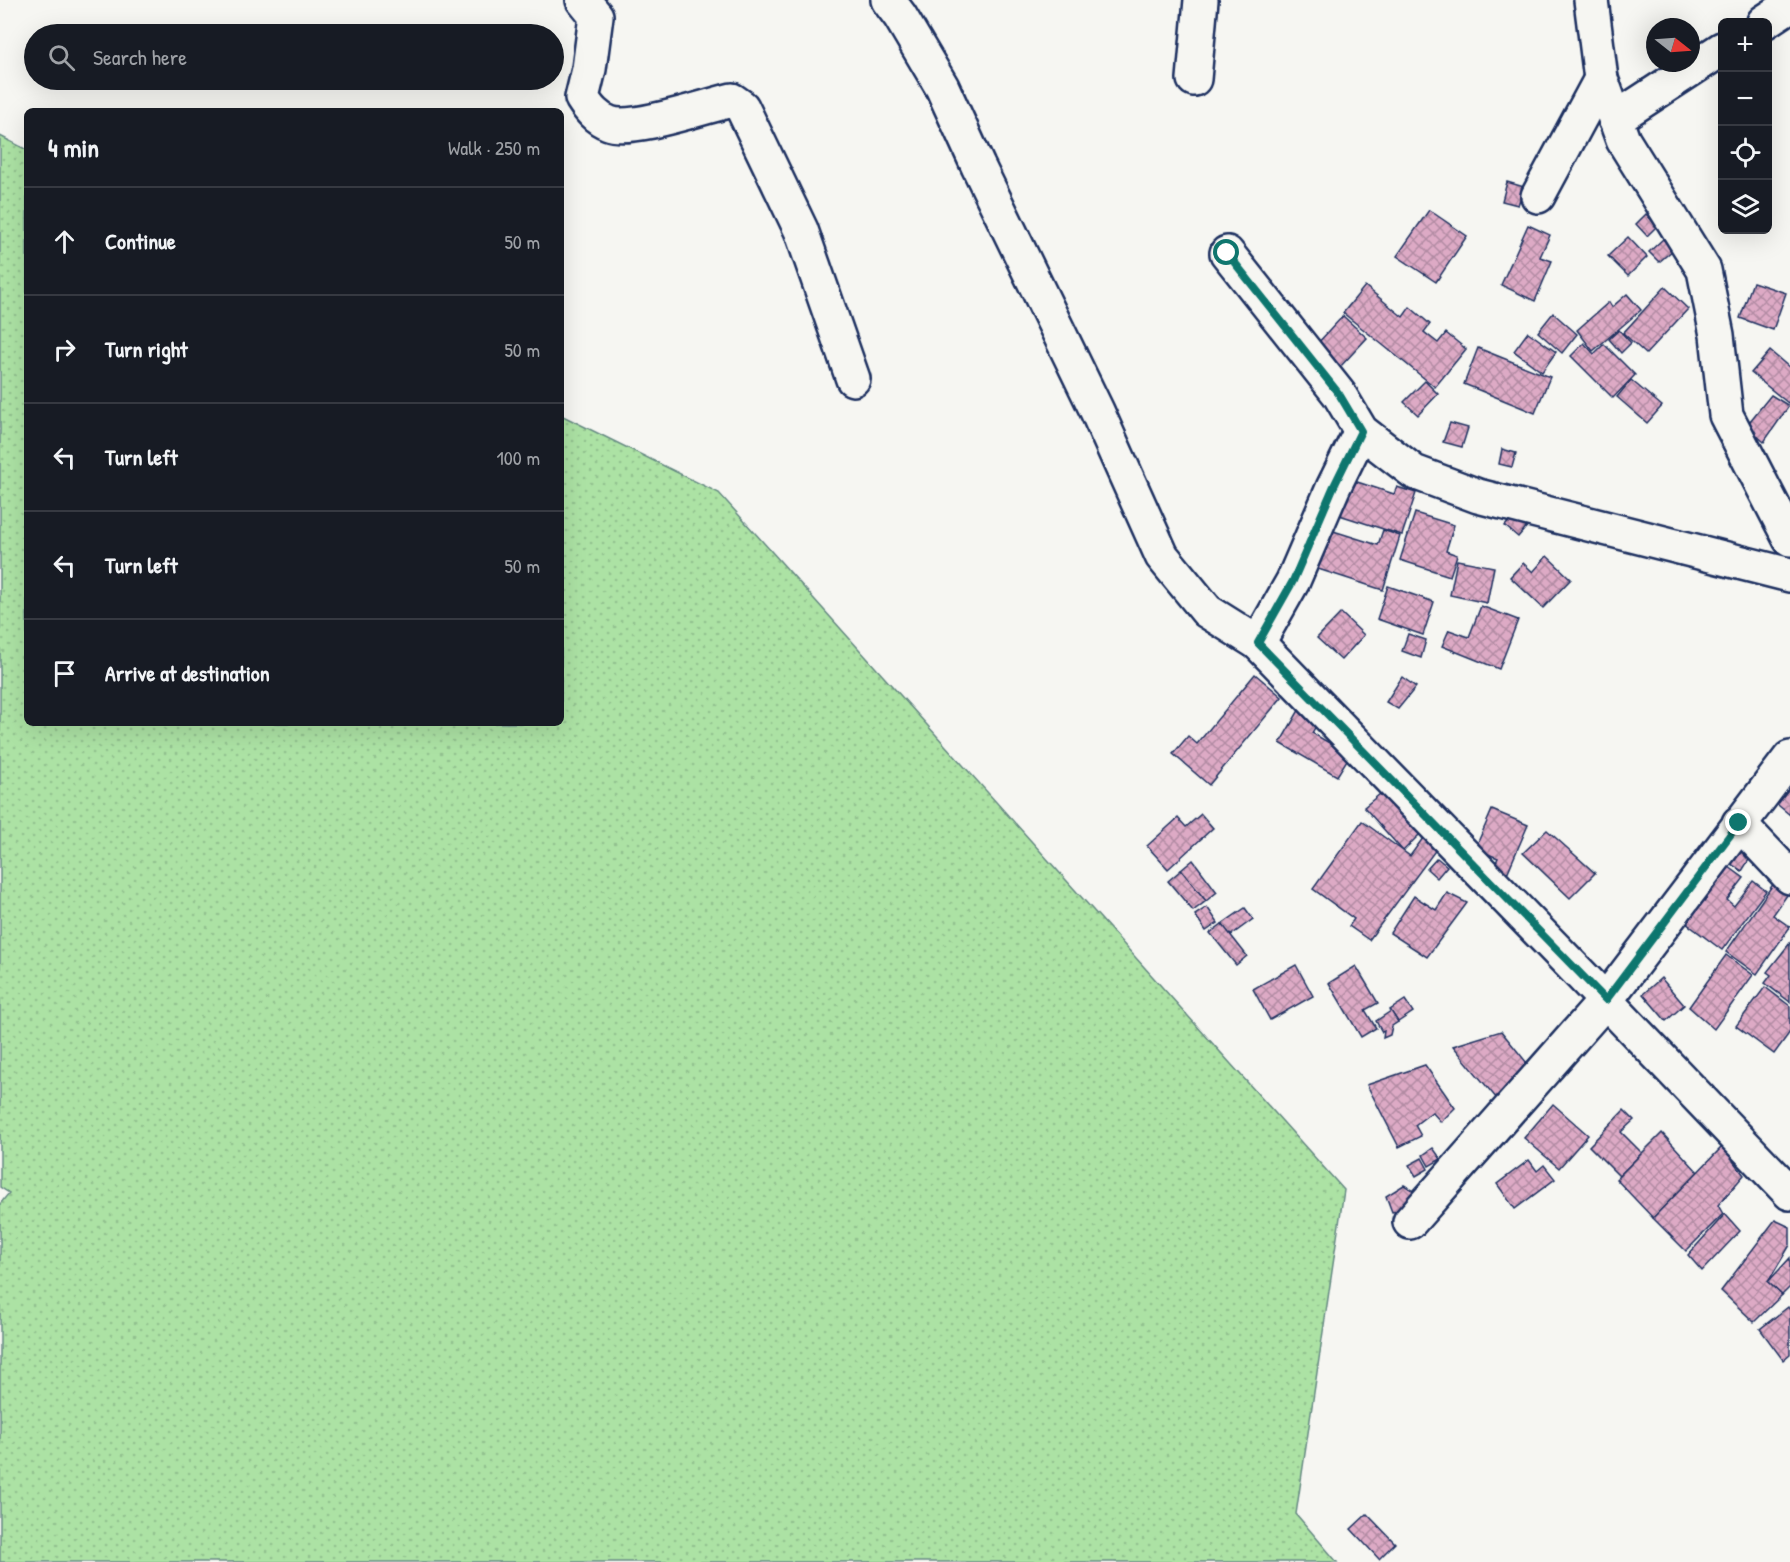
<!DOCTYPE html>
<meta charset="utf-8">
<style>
body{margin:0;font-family:"Patrick Hand",sans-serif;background:#20242c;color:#f1f3f6}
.controls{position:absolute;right:18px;top:18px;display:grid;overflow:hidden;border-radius:9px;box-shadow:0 6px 24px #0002}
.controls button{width:54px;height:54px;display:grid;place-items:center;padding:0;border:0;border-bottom:2px solid #363941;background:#171b24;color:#f1f3f6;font:30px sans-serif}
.compass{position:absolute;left:1646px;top:18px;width:54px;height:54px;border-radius:50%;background:#171b24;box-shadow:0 6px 24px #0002;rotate:107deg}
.stop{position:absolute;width:18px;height:18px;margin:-14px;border:4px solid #0f766e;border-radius:50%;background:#fff}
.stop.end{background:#0f766e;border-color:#fff;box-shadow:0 2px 6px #0008}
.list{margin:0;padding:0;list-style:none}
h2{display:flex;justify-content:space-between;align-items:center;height:78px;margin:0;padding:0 24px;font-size:26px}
h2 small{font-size:20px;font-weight:400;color:#9ea1a6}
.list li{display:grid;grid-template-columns:39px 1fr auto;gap:18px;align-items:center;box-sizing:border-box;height:108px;padding:0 24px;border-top:2px solid #363941}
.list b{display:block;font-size:22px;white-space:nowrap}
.list em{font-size:20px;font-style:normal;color:#9ea1a6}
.icon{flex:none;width:33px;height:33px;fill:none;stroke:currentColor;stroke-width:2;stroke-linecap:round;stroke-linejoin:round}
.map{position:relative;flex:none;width:1790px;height:1562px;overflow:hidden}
.search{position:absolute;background:#171b24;box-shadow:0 6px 24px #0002;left:24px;top:24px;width:540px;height:66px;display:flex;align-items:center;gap:15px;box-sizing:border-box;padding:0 21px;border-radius:33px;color:#9ea1a6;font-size:22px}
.panel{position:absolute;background:#171b24;box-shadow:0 6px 24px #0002;left:24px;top:108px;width:540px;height:618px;border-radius:9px}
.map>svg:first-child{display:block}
.grass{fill:url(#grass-dots);stroke:#648881;stroke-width:1.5}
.building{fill:url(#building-cross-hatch);stroke:#1b2f5e;stroke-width:1.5}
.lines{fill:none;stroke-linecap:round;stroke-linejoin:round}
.minor-casing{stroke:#1b2f5e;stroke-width:38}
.minor{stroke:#f6f6f2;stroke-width:33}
.route{stroke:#0f766e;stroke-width:8}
</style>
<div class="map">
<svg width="1790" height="1562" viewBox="0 0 1790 1562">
<defs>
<pattern id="grass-dots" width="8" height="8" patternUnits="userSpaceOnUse" patternTransform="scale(1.5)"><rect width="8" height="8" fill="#ace2a4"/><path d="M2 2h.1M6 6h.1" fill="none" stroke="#93c290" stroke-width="1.8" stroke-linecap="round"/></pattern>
<pattern id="building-cross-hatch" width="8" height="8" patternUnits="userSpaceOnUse" patternTransform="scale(1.5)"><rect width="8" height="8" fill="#ddaac5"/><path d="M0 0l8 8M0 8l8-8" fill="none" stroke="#b28ba3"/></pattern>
</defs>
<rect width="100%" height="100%" fill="#f6f6f2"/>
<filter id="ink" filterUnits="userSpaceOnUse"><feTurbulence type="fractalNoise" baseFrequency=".0167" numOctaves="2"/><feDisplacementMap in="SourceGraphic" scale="12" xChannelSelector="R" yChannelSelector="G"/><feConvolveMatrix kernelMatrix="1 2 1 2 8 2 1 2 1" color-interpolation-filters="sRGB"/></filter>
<g filter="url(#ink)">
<polygon class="grass" points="0,136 27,150 27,723 561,723 561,415 719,493 1344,1190 1296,1514 1337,1562 0,1562 0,1204 9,1193 0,1187"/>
<g class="building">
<polygon points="1507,182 1524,187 1518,205 1502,201"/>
<polygon points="1429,210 1467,236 1436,282 1397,256"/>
<polygon points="1646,214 1657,226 1647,236 1636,224"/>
<polygon points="1528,225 1550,235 1540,257 1552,261 1535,301 1501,285"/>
<polygon points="1628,237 1647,257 1628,276 1608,256"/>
<polygon points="1663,239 1673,250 1659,262 1649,252"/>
<polygon points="1753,282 1786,293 1773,330 1740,318"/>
<polygon points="1365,286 1403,317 1410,307 1430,324 1424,332 1438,343 1446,333 1466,349 1435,387 1343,313"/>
<polygon points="1665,287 1688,309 1646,354 1623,333"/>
<polygon points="1627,294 1641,310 1593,351 1577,330 1609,302 1612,307"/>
<polygon points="1553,313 1577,334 1562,353 1538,332"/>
<polygon points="1343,316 1367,338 1340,367 1316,345"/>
<polygon points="1619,330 1631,343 1621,353 1609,339"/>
<polygon points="1528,332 1556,352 1542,372 1514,351"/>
<polygon points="1584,343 1594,354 1604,344 1635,375 1613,398 1571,356"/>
<polygon points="1478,348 1550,377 1535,413 1464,384"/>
<polygon points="1770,351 1790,368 1790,400 1788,403 1751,373"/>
<polygon points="1631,380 1662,406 1647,423 1617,397"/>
<polygon points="1425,381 1438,394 1418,415 1404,402"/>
<polygon points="1771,395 1789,406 1764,442 1746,426"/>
<polygon points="1450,423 1468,428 1462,447 1443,442"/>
<polygon points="1502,449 1516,453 1512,467 1499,464"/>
<polygon points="1342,477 1394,494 1397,487 1416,493 1402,535 1330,512"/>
<polygon points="1415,513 1454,525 1446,551 1457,555 1450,576 1400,560"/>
<polygon points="1516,513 1529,524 1518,537 1505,526"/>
<polygon points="1327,529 1378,545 1383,530 1400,536 1383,590 1315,568"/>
<polygon points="1547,556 1571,579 1543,608 1510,577 1523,563 1533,572"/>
<polygon points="1457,560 1494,567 1487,603 1450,595"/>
<polygon points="1388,586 1434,602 1423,635 1377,619"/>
<polygon points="1481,606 1518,620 1499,669 1442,646 1449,630 1469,637"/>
<polygon points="1341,613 1364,635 1341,660 1317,638"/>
<polygon points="1408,634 1426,640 1421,658 1402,651"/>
<polygon points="1255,674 1282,697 1209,785 1173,754 1188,736 1197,744"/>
<polygon points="1402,677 1416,687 1398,709 1386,702"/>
<polygon points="1302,705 1321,717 1312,733 1350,755 1337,776 1280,743"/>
<polygon points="1790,781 1790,815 1773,801"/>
<polygon points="1385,790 1421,833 1403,851 1364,807"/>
<polygon points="1492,810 1528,825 1506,876 1492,871 1498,858 1475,849"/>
<polygon points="1201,814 1213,828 1168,869 1147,846 1178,818 1186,827"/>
<polygon points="1362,821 1410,856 1426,834 1440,844 1369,940 1349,926 1354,919 1313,889"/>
<polygon points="1547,830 1595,873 1570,898 1523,853"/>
<polygon points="1736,845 1752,855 1742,871 1726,861"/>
<polygon points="1437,858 1447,866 1437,878 1427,869"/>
<polygon points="1193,860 1217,892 1206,901 1181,870"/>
<polygon points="1729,867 1744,878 1727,900 1734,906 1753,881 1766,891 1722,950 1686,923"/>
<polygon points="1181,870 1206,901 1193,911 1168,881"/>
<polygon points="1776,880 1790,891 1773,915 1790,927 1757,974 1726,952"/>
<polygon points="1447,893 1467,903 1427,957 1390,933 1414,896 1436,910"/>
<polygon points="1207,907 1218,923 1206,931 1195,915"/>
<polygon points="1245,908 1253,919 1230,936 1222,924"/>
<polygon points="1222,924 1247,956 1236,965 1210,933"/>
<polygon points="1790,943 1790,1002 1765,983 1771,975 1767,972"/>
<polygon points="1726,955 1753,975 1714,1029 1689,1007"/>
<polygon points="1296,965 1313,996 1270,1020 1253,989"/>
<polygon points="1356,966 1378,1003 1365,1010 1376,1028 1361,1037 1329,983"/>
<polygon points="1661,978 1684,1005 1666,1021 1643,994"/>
<polygon points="1765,987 1790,1006 1790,1032 1774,1054 1736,1026"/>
<polygon points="1405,1000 1413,1012 1398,1022 1390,1010"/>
<polygon points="1391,1011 1398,1022 1392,1026 1390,1035 1383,1038 1384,1031 1382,1032 1376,1021"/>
<polygon points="1501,1031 1527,1063 1502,1105 1453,1046"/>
<polygon points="1425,1065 1455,1108 1441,1122 1432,1112 1415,1125 1421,1136 1399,1147 1367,1085"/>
<polygon points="1553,1104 1588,1135 1559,1168 1524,1138"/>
<polygon points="1624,1110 1634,1120 1621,1132 1642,1153 1619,1176 1589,1146"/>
<polygon points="1662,1133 1698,1172 1653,1218 1616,1179"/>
<polygon points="1722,1147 1735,1154 1733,1161 1744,1175 1718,1205 1723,1214 1686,1251 1653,1218"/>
<polygon points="1433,1148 1441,1159 1429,1166 1423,1155"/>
<polygon points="1422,1158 1428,1169 1416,1176 1409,1165"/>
<polygon points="1529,1160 1537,1171 1544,1165 1555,1179 1515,1209 1497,1184"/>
<polygon points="1404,1185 1414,1191 1413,1209 1392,1212 1386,1196"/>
<polygon points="1725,1214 1740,1231 1702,1271 1688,1255"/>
<polygon points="1775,1220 1790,1227 1790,1245 1768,1282 1782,1295 1754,1322 1721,1291"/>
<polygon points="1790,1258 1790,1287 1782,1295 1768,1282"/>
<polygon points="1788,1307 1790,1310 1790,1354 1783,1360 1760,1329"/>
<polygon points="1367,1514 1395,1543 1379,1559 1351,1529"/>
</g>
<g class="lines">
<defs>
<g id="minor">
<path d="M583,0L596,16L589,69L582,98C589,109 596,118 609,123C631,132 706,106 732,100L742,107L801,230L853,379"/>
<polyline points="888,0 900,16 942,87 978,166 1097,411 1162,556 1207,611 1258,643 1582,976 1790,1193"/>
<polyline points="1591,0 1601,79 1623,140 1704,270 1717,335 1726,415 1790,539"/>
<polyline points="1764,22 1790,5"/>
<polyline points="1194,79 1201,0"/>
<polyline points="1615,119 1722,49"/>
<polyline points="1538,196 1601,79"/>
<polyline points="1227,253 1339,394 1361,431 1414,472 1478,496 1790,575"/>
<polyline points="1258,643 1293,581 1333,488 1361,431"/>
<polyline points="1739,823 1790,877"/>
<polyline points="1410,1222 1606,1000 1790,758"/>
</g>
</defs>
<use href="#minor" class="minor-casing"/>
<use href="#minor" class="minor"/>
</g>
</g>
<g class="lines" filter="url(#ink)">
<polyline class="route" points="1227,253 1339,394 1361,431 1333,488 1293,581 1258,643 1606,1000 1739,823"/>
</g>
</svg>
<div class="controls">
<button>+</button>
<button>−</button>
<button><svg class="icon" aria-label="locate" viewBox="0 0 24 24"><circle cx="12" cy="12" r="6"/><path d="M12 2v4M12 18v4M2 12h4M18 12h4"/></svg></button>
<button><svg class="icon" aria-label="layers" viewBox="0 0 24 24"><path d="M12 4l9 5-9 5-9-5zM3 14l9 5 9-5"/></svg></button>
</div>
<svg class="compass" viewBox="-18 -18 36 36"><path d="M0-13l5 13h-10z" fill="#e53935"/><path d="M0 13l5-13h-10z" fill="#9ea1a6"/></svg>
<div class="stop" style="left:1227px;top:253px"></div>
<div class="stop end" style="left:1739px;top:823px"></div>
<div class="search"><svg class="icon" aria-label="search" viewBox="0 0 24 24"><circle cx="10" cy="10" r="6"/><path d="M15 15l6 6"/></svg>Search here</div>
<section class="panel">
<h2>4 min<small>Walk · 250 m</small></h2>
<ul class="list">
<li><svg class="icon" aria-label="ahead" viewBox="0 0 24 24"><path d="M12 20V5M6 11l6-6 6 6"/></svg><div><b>Continue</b></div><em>50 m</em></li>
<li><svg class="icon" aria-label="right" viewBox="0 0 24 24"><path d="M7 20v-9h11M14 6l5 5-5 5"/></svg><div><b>Turn right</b></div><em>50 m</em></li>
<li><svg class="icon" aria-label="left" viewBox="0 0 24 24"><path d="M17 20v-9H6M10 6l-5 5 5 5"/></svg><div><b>Turn left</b></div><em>100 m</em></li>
<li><svg class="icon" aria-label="left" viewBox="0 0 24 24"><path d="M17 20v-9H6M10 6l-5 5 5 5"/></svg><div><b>Turn left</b></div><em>50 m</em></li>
<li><svg class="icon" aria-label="arrive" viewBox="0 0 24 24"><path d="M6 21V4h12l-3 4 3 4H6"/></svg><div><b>Arrive at destination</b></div></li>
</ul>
</section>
</div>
